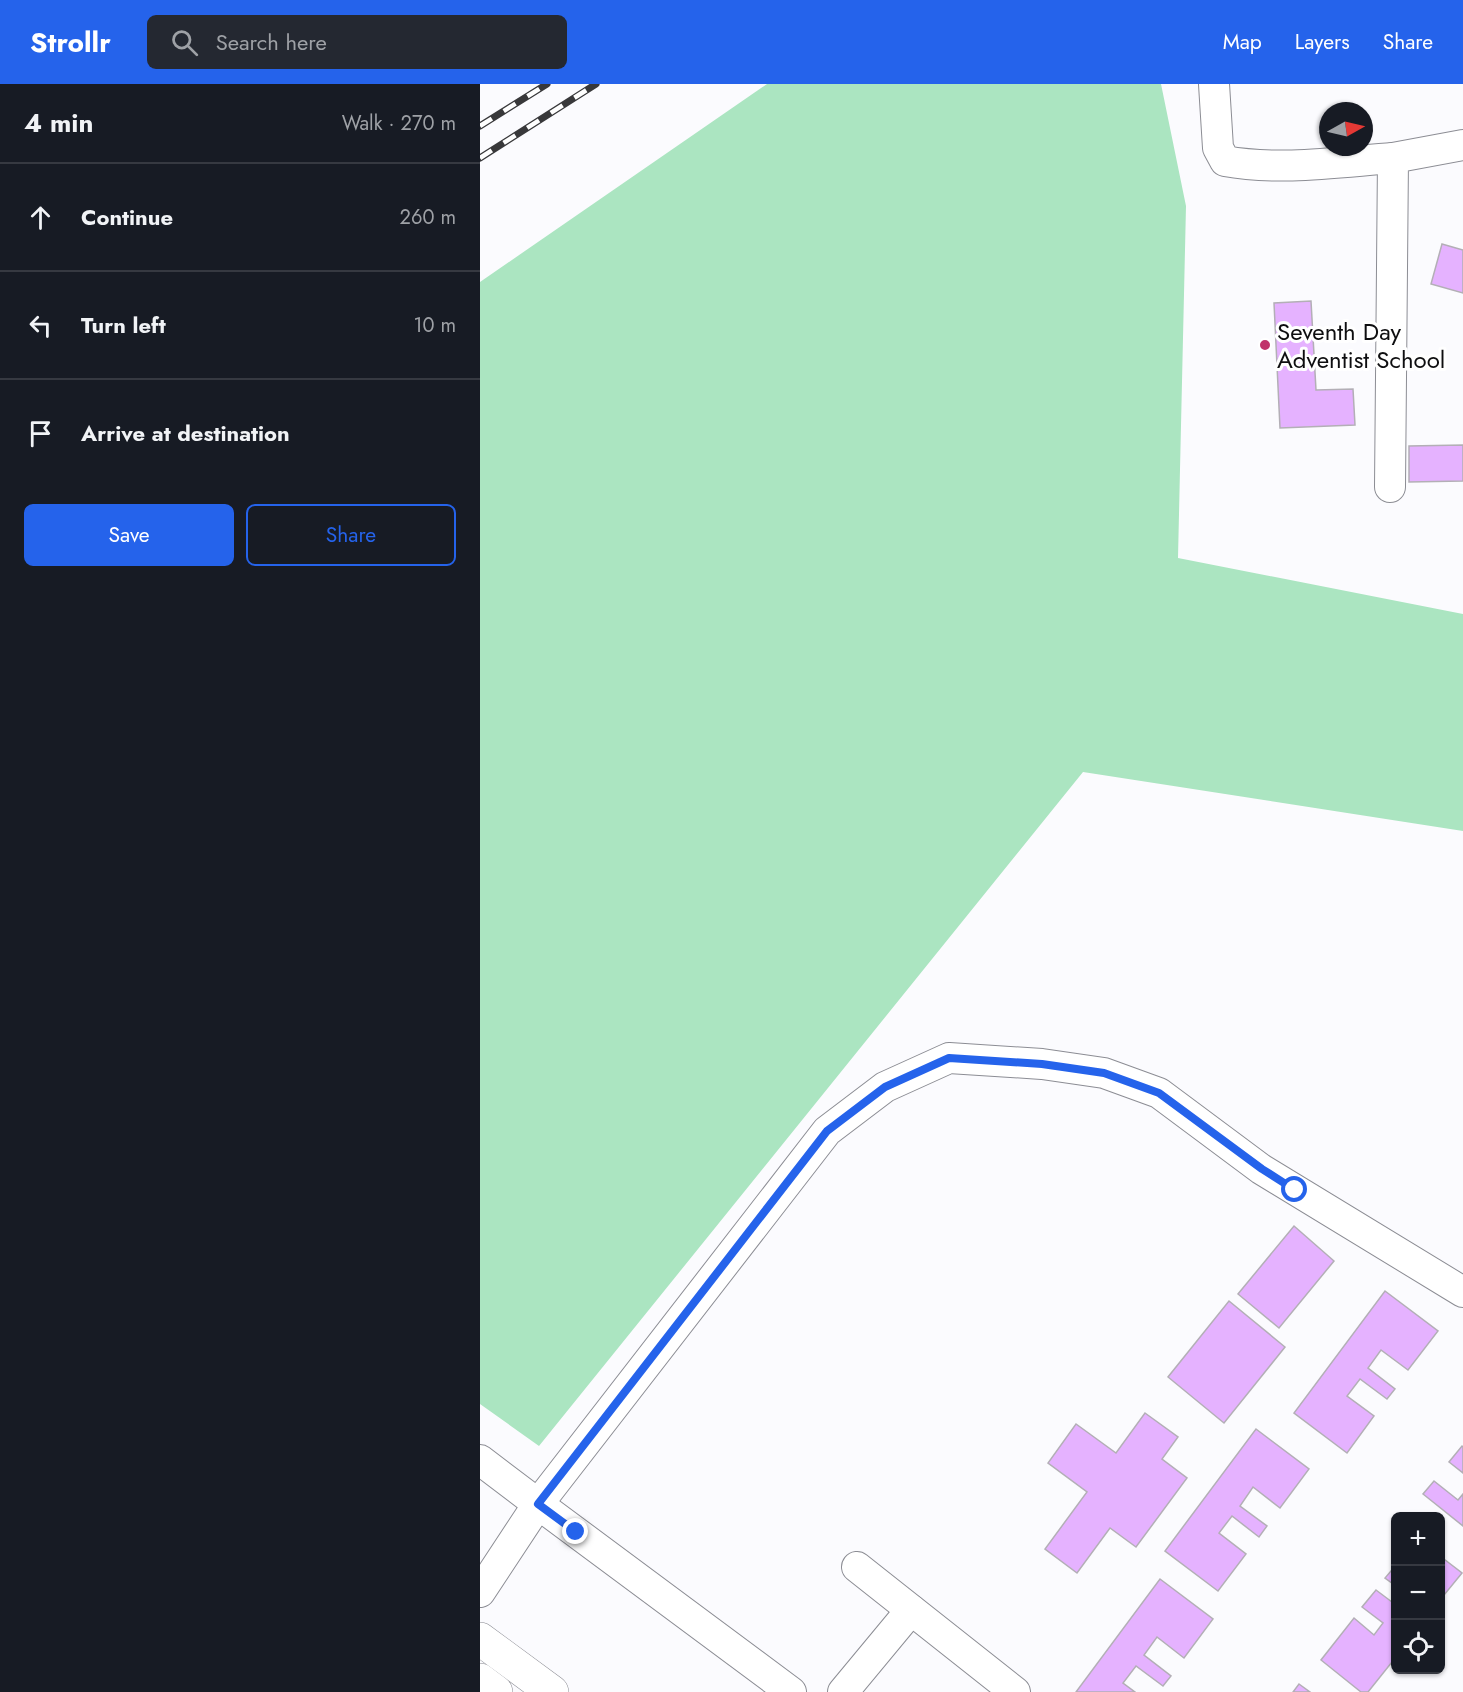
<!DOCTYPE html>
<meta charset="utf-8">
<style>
body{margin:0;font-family:Jost,sans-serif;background:#242831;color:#f1f3f6}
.controls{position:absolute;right:18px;bottom:18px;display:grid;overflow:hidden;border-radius:9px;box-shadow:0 2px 4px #0004}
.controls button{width:54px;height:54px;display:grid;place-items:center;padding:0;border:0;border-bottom:2px solid #363941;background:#171b24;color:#f1f3f6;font:30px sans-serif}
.compass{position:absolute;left:839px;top:18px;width:54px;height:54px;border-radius:50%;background:#171b24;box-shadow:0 2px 4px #0004;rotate:82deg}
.stop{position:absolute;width:18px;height:18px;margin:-14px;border:4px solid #2563eb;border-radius:50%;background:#fff}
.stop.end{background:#2563eb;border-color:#fff;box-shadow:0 2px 6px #0008}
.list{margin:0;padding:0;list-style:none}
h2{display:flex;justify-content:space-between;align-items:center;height:78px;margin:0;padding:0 24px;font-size:26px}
h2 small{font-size:20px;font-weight:400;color:#9ea1a6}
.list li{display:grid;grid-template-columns:39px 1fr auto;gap:18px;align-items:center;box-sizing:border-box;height:108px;padding:0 24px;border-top:2px solid #363941}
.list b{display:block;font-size:22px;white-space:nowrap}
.list em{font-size:20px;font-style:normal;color:#9ea1a6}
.actions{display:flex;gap:12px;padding:18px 24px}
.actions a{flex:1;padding:14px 0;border:2px solid #2563eb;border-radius:9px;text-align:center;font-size:21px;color:#2563eb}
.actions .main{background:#2563eb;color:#fff}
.icon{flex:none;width:33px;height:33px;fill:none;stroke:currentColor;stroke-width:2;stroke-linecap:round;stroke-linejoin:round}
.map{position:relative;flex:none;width:983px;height:1608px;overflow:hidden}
header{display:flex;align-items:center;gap:36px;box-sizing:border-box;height:84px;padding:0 30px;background:#2563eb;color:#fff}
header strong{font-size:28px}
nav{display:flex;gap:33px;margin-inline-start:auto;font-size:21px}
.search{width:420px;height:54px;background:#242831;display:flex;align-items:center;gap:15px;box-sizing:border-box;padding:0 21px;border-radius:9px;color:#9ea1a6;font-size:22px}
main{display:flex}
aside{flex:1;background:#171b24}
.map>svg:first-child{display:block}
.green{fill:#abe5c1}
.building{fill:#e5b2ff;stroke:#b3afb6;stroke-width:1.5}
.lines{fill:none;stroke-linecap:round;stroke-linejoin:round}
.street-casing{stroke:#8c8d94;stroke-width:32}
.primary-casing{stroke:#8c8d94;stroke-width:34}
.street{stroke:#fff;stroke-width:30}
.primary{stroke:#fff;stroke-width:33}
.rail-casing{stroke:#38383a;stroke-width:7}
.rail{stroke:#fff;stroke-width:4.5;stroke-dasharray:14;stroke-linecap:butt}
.route{stroke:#2563eb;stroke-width:8}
.poi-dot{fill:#c0346a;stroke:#fff;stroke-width:2}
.labels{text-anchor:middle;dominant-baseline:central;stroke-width:6;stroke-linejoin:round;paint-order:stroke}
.poi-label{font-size:24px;fill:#0e0e10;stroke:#fff;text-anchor:start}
</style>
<header>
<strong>Strollr</strong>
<div class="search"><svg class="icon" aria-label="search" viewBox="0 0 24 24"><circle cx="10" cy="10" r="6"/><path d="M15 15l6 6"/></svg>Search here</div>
<nav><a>Map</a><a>Layers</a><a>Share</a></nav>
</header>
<main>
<aside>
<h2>4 min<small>Walk · 270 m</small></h2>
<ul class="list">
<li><svg class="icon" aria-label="ahead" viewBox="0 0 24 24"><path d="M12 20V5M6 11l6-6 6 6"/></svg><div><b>Continue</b></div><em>260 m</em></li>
<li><svg class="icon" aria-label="left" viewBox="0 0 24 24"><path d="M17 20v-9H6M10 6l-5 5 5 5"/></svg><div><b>Turn left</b></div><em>10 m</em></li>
<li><svg class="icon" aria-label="arrive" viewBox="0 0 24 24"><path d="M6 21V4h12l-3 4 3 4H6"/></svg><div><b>Arrive at destination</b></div></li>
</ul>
<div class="actions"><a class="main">Save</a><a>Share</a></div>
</aside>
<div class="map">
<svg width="983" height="1608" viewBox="0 0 983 1608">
<rect width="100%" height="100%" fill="#fbfbfe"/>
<polygon class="green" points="287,0 681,0 706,122 698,474 983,530 983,747 603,688 59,1362 0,1320 0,198"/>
<g class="building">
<polygon points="962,160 983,166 983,209 951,200"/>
<polygon points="831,217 836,306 873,305 875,341 800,344 794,219"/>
<polygon points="983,361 983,397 929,398 929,362"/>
<polygon points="814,1142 854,1177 799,1244 758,1210"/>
<polygon points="905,1207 958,1247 928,1286 901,1266 888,1284 915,1305 907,1315 880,1295 867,1312 894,1332 867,1369 814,1329"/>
<polygon points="749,1217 805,1263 744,1339 688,1293"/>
<polygon points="665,1329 698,1353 682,1375 707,1394 656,1463 630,1444 597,1489 565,1465 607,1408 568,1379 596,1340 636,1369"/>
<polygon points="776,1345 829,1385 800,1424 773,1403 760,1422 787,1442 779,1453 752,1432 739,1449 766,1470 738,1507 685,1467"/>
<polygon points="982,1362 983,1363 983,1389 969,1378"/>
<polygon points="954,1397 978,1416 983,1410 983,1442 943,1410"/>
<polygon points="960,1472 982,1489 960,1516"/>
<polygon points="916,1481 916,1502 905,1494"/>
<polygon points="680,1495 733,1535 704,1574 677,1553 664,1571 691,1592 683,1602 656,1582 643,1599 655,1608 596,1608"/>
<polygon points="896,1506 916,1521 916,1573 888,1608 881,1608 841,1576 874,1534 894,1551 903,1539 882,1523"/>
<polygon points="819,1600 830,1608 813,1608"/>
</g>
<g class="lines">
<defs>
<g id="street">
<path d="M734,0L738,64L745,77C798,87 859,78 913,74"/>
<polyline points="910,403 913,74 983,61"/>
<polyline points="0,1376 58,1420 347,1047 405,1003 469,974 562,980 624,989 679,1009 781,1085 983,1208"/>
<polyline points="377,1483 535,1608"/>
<polyline points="0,1508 58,1420 311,1608"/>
<polyline points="363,1608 431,1526"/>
</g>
<g id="primary">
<polyline points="0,1555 72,1608"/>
<polyline points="0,1596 16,1608"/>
</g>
</defs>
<use href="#street" class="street-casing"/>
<use href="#primary" class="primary-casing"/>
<use href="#street" class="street"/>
<use href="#primary" class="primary"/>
<defs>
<g id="rail">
<polyline points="0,42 67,0"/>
<polyline points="0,74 116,0"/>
</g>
</defs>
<use href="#rail" class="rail-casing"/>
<use href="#rail" class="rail"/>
</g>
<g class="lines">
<polyline class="route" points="96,1448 58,1420 347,1047 405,1003 469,974 562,980 624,989 679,1009 782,1085 815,1106"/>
</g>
<circle class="poi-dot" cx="785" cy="261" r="6"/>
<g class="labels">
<g class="poi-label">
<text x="797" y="247">Seventh Day<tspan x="797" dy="28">Adventist School</tspan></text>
</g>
</g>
</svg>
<div class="controls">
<button>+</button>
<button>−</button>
<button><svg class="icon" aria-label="locate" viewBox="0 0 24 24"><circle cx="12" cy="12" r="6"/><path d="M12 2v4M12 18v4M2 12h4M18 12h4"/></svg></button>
</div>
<svg class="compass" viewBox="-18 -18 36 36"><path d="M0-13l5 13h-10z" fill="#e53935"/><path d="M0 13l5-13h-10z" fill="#9ea1a6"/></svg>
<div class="stop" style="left:815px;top:1106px"></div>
<div class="stop end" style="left:96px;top:1448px"></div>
</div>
</main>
